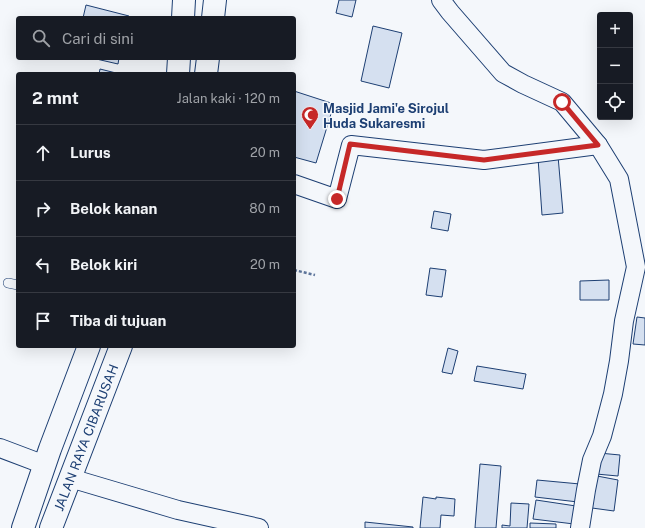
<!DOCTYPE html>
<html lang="id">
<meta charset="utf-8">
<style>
body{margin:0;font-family:"Public Sans",sans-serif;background:#242831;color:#f1f3f6}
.controls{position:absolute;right:12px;top:12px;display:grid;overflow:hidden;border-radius:4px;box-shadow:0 4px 16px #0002}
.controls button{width:36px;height:36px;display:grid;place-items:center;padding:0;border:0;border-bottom:1px solid #363941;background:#171b24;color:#f1f3f6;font:20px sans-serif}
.stop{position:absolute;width:12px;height:12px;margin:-9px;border:3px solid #c62828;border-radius:50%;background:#fff}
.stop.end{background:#c62828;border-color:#fff;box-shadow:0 1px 4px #0008}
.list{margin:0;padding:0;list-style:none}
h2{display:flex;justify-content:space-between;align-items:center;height:52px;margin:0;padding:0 16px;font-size:17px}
h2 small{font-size:13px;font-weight:400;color:#9ea1a6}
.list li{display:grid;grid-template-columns:26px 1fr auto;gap:12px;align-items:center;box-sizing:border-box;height:56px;padding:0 16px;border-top:1px solid #363941}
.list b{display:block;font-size:15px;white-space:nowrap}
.list em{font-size:13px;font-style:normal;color:#9ea1a6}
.icon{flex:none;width:22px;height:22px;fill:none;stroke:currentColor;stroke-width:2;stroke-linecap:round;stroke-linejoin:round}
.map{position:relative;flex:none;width:645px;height:528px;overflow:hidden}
.search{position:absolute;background:#171b24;box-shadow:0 4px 16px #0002;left:16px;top:16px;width:280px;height:44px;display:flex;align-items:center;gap:10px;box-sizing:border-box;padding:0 14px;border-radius:4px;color:#9ea1a6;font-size:15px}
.panel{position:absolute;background:#171b24;box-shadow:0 4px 16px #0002;left:16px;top:72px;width:280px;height:276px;border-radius:4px}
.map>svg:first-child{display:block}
.building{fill:#d5e0f0;stroke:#1d3f73}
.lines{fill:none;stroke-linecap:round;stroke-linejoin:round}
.lane-casing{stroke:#1d3f73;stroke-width:10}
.street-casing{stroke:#1d3f73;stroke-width:20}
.secondary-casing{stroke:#1d3f73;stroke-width:24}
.path{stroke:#5e769c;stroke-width:2.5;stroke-dasharray:3 2;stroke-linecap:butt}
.lane{stroke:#f4f7fb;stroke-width:9}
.street{stroke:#f4f7fb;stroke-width:18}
.secondary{stroke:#f4f7fb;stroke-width:22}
.route{stroke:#c62828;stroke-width:5}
.labels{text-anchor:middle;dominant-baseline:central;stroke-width:3;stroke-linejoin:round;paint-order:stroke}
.poi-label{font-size:13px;font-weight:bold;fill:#1d3f73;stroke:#f4f7fb;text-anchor:start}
.street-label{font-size:13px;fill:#1d3f73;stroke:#f4f7fb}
</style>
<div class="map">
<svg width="645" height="528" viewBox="0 0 645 528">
<rect width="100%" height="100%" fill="#f4f7fb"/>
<g class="building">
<polygon points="339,0 356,0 352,17 336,13"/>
<polygon points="86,5 129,16 129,18 83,18"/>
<polygon points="373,26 402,33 389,88 361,81"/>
<polygon points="92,58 119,58 118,64"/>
<polygon points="100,69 120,74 99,74"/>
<polygon points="294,91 334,104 316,163 294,157"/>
<polygon points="558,156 563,213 542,215 538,158"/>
<polygon points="434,211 451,214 448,231 431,228"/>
<polygon points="430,268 446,270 442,297 426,295"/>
<polygon points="609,280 609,300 580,300 580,281"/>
<polygon points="637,317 645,318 645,345 633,344"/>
<polygon points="448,348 458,351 452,374 442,372"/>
<polygon points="477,366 526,374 523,389 474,381"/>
<polygon points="599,453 620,455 618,476 596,474"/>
<polygon points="480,464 501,466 496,528 475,528"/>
<polygon points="597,476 618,480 614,511 592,508"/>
<polygon points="537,480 580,484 578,502 535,497"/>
<polygon points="423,497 436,499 436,497 455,499 454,516 441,515 440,528 420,528"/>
<polygon points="536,500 576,506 574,524 533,519"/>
<polygon points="511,503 529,504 527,528 502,528 502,525 510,526"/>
<polygon points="365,522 413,527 413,528 365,528"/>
<polygon points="530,523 556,524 556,528 530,528"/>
</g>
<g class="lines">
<defs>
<polyline id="lane" points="8,283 18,285"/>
<g id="street">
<polyline points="441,0 450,12 503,73 523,84 562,102 598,145 619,179 636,267 624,321 619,361 613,394 602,436 592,460 586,490 580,528"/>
<polyline points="294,184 337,199 351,145 484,160 598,145"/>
<polyline points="0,448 45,465"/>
<polyline points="70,478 178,510 259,528"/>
</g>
<g id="secondary">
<polyline points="183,18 184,0"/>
<polyline points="213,18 215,0"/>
<polyline points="178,74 179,58"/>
<polyline points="206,74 208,58"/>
<polyline points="23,528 50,449 89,346"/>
<path id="s1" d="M51,528L121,346"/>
</g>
</defs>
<use href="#lane" class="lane-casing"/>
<use href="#street" class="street-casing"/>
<use href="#secondary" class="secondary-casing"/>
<polyline class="path" points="294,270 315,275"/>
<use href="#lane" class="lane"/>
<use href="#street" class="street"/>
<use href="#secondary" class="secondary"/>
</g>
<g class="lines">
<polyline class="route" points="337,199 350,144 484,160 598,145 562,102"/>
</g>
<defs>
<symbol id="mosque-pin" viewBox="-11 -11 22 30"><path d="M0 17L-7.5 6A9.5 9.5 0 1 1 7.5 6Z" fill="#c62828" stroke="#f4f7fb"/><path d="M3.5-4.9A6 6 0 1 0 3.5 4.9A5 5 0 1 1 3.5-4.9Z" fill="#fff"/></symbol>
</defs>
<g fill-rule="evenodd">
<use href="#mosque-pin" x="300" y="105" width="20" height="27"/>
</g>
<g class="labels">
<g class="poi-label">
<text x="323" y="108">Masjid Jami'e Sirojul<tspan x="323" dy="15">Huda Sukaresmi</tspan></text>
</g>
<g class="street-label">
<text stroke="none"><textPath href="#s1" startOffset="97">JALAN RAYA CIBARUSAH</textPath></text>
</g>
</g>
</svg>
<div class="controls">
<button>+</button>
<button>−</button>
<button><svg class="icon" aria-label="locate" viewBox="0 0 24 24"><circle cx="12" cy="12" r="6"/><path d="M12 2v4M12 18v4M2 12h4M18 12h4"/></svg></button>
</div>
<div class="stop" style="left:562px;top:102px"></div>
<div class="stop end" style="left:337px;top:199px"></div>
<div class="search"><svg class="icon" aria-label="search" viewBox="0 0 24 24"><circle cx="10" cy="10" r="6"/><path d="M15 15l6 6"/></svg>Cari di sini</div>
<section class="panel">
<h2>2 mnt<small>Jalan kaki · 120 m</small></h2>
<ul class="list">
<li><svg class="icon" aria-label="ahead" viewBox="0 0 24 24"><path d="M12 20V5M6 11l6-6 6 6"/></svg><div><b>Lurus</b></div><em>20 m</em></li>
<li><svg class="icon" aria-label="right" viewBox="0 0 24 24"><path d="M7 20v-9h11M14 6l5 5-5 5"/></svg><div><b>Belok kanan</b></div><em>80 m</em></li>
<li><svg class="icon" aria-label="left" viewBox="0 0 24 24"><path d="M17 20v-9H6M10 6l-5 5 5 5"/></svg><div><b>Belok kiri</b></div><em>20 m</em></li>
<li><svg class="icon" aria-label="arrive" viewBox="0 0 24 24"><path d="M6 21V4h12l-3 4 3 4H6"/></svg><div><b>Tiba di tujuan</b></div></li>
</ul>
</section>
</div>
